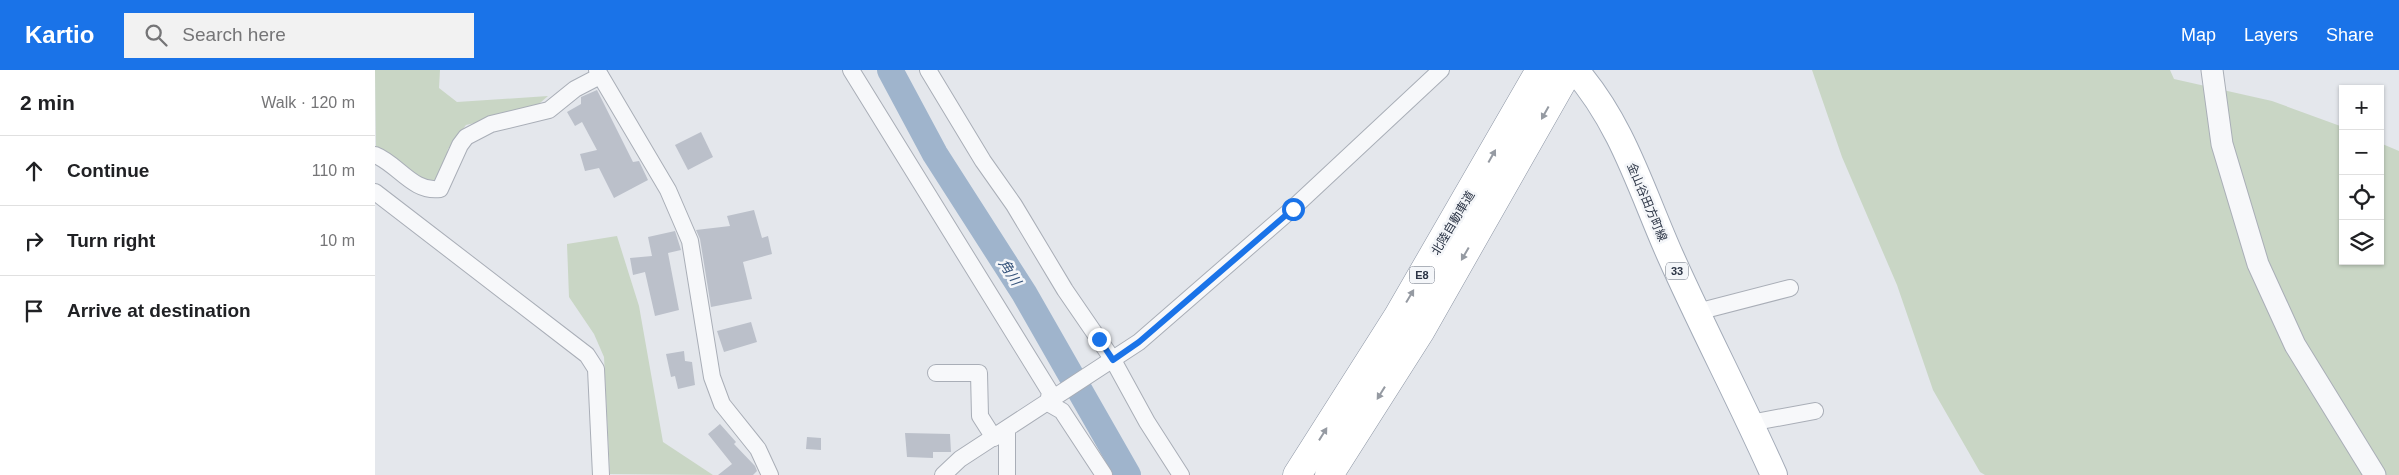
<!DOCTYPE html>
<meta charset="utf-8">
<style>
body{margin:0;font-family:Helvetica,"Noto Sans JP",sans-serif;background:#f2f2f2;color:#202124}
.controls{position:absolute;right:15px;top:15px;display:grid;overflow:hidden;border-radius:0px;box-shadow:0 1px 4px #0004}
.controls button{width:45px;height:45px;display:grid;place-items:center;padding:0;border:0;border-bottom:1px solid #e0e0e0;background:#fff;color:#202124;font:25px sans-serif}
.stop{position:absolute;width:15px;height:15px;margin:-11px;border:4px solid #1a73e8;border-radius:50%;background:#fff}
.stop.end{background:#1a73e8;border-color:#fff;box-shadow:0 1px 5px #0008}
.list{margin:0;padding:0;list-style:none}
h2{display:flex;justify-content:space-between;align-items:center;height:65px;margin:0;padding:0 20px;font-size:21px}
h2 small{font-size:16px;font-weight:400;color:#757577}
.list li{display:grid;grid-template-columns:32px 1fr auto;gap:15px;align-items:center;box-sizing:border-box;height:70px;padding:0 20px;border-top:1px solid #e0e0e0}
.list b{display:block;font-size:19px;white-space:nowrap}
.list em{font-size:16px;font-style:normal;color:#757577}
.icon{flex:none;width:28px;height:28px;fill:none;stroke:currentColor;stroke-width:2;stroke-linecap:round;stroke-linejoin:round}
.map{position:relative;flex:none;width:2024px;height:405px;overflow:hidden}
header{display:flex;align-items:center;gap:30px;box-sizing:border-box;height:70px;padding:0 25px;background:#1a73e8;color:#fff}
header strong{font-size:24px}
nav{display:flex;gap:28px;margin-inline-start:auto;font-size:18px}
.search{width:350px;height:45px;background:#f2f2f2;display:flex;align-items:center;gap:12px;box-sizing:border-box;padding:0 18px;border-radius:0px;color:#757577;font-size:19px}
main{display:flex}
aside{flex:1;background:#fff}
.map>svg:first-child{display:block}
.green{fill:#c9d6c5}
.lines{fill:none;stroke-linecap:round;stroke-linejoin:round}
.river{stroke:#9fb4cc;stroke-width:26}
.building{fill:#bbc0ca}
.minor-casing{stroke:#a9aeb7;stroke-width:18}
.tertiary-casing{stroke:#a9aeb7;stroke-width:23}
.primary-casing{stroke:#a3abb8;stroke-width:28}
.motorway-casing{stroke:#8b94a3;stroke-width:29}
.minor{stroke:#f7f8fa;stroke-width:16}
.tertiary{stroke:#f7f8fa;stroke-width:21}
.primary{stroke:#fff;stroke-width:26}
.motorway{stroke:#fff;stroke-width:28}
.oneway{fill:#959aa2}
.route{stroke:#1a73e8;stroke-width:6}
.labels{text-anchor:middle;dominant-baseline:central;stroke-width:5;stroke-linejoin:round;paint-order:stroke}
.shield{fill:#f4f6f9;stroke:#676e7b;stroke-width:1}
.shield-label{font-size:11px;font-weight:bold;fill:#2b3445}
.street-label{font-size:12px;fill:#2b3445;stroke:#f4f6f9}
.water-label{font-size:14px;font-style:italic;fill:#34527a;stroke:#f4f6f9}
</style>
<header>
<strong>Kartio</strong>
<div class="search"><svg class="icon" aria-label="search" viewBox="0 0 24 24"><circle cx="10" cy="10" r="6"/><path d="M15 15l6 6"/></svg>Search here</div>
<nav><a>Map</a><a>Layers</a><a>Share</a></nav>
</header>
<main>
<aside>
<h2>2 min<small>Walk · 120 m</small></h2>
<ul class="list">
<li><svg class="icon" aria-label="ahead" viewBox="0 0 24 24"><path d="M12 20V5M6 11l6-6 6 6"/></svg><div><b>Continue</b></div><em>110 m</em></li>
<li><svg class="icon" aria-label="right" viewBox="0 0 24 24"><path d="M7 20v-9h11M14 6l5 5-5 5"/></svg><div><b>Turn right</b></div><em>10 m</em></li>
<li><svg class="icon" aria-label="arrive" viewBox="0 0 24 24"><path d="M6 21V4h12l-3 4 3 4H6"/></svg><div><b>Arrive at destination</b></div></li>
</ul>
</aside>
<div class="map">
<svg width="2024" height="405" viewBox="0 0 2024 405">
<rect width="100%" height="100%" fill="#e4e7ec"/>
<g class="green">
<polygon points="0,0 65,0 64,18 82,32 173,26 157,40 91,55 73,79 66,112 54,113 1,77"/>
<polygon points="1437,0 1795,0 1799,9 1897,31 1968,57 1968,191 2005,191 2005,73 2024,81 2024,405 1610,405 1605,402 1558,320 1522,215 1467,87"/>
<polygon points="242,166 264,236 288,372 338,405 235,404 229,287 219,264 194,227 192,174"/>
</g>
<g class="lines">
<polyline class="river" points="515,0 560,84 649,223 753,405"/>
</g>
<g class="building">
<polygon points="222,20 258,92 264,91 273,110 239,128 224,98 210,101 205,84 222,80 207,52 200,56 192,42 206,34 206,27"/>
<polygon points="326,62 338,87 313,100 300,75"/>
<polygon points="379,140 387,168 393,166 397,184 368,192 377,229 336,237 325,169 321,160 355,156 352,146"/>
<polygon points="300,161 306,180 293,183 304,240 280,246 270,202 258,205 255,188 277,186 273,167"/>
<polygon points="376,252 382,272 349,282 342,261"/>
<polygon points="309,281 310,291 317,292 320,315 303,319 300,306 296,307 291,284"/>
<polygon points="345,354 361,372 359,374 380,396 382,401 378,405 343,405 357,394 333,364"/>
<polygon points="530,363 575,364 576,382 558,382 558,388 532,387"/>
<polygon points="432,367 446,368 446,380 431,379"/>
</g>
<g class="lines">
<defs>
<g id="minor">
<polyline points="222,0 293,120 315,171 337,307 347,334 383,379 395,405"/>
<polyline points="476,0 675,322 673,333 687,341 729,405"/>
<polyline points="553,0 608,91 639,135 690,220 738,290 772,352 806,405"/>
<path d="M0,85C23,94 38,123 65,119L85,75L91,67L116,54L174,40L200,19L225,6"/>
<polyline points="0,122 212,285 221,299 226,405"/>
<polyline points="1322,242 1415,218"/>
<polyline points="561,303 604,303 605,346 619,368"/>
<polyline points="1375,353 1440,341"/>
<polyline points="632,359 632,405"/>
<polyline points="568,405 585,389 764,272 917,139 1066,0"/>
</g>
<polyline id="tertiary" points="1837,0 1847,74 1883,194 1920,275 2000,405"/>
<path id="primary" d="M1200,0C1247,53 1267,122 1295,185C1328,259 1366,331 1399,405"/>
<g id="motorway">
<polyline points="922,405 1023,246 1165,0"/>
<polyline points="954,405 1045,262 1194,0"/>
</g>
</defs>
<use href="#minor" class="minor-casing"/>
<use href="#tertiary" class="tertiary-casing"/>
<use href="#primary" class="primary-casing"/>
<use href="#motorway" class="motorway-casing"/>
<use href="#minor" class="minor"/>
<use href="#tertiary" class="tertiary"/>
<use href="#primary" class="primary"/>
<use href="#motorway" class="motorway"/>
</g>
<defs><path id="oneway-solid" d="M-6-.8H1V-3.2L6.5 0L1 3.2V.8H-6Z" transform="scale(1.25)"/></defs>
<g class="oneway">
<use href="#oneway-solid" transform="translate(1170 43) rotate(119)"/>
<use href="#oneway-solid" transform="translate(1117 86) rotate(-61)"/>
<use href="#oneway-solid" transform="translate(1090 184) rotate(120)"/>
<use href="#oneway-solid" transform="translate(1035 226) rotate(-59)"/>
<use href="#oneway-solid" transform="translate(1006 323) rotate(122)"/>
<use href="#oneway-solid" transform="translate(948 364) rotate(-58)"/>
</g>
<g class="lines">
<polyline class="route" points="724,269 738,290 764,272 918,139"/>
</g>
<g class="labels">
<g class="shield">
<rect x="1291" y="192.5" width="22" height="17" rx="4"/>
<rect x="1034.5" y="196.5" width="25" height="17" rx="4"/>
</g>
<g class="shield-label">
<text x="1302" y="201">33</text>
<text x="1047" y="205">E8</text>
</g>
<g class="street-label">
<text transform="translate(1272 132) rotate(67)">金山谷田方町線</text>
<text transform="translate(1078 153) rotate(-59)">北陸自動車道</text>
</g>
<g class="water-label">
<text transform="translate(635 202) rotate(57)">角川</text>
</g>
</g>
</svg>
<div class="controls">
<button>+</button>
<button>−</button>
<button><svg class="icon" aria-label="locate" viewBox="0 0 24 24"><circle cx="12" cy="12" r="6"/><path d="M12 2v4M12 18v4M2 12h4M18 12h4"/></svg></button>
<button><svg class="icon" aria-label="layers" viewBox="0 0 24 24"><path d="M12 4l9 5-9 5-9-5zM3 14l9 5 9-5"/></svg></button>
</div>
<div class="stop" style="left:918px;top:139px"></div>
<div class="stop end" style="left:724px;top:269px"></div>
</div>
</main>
